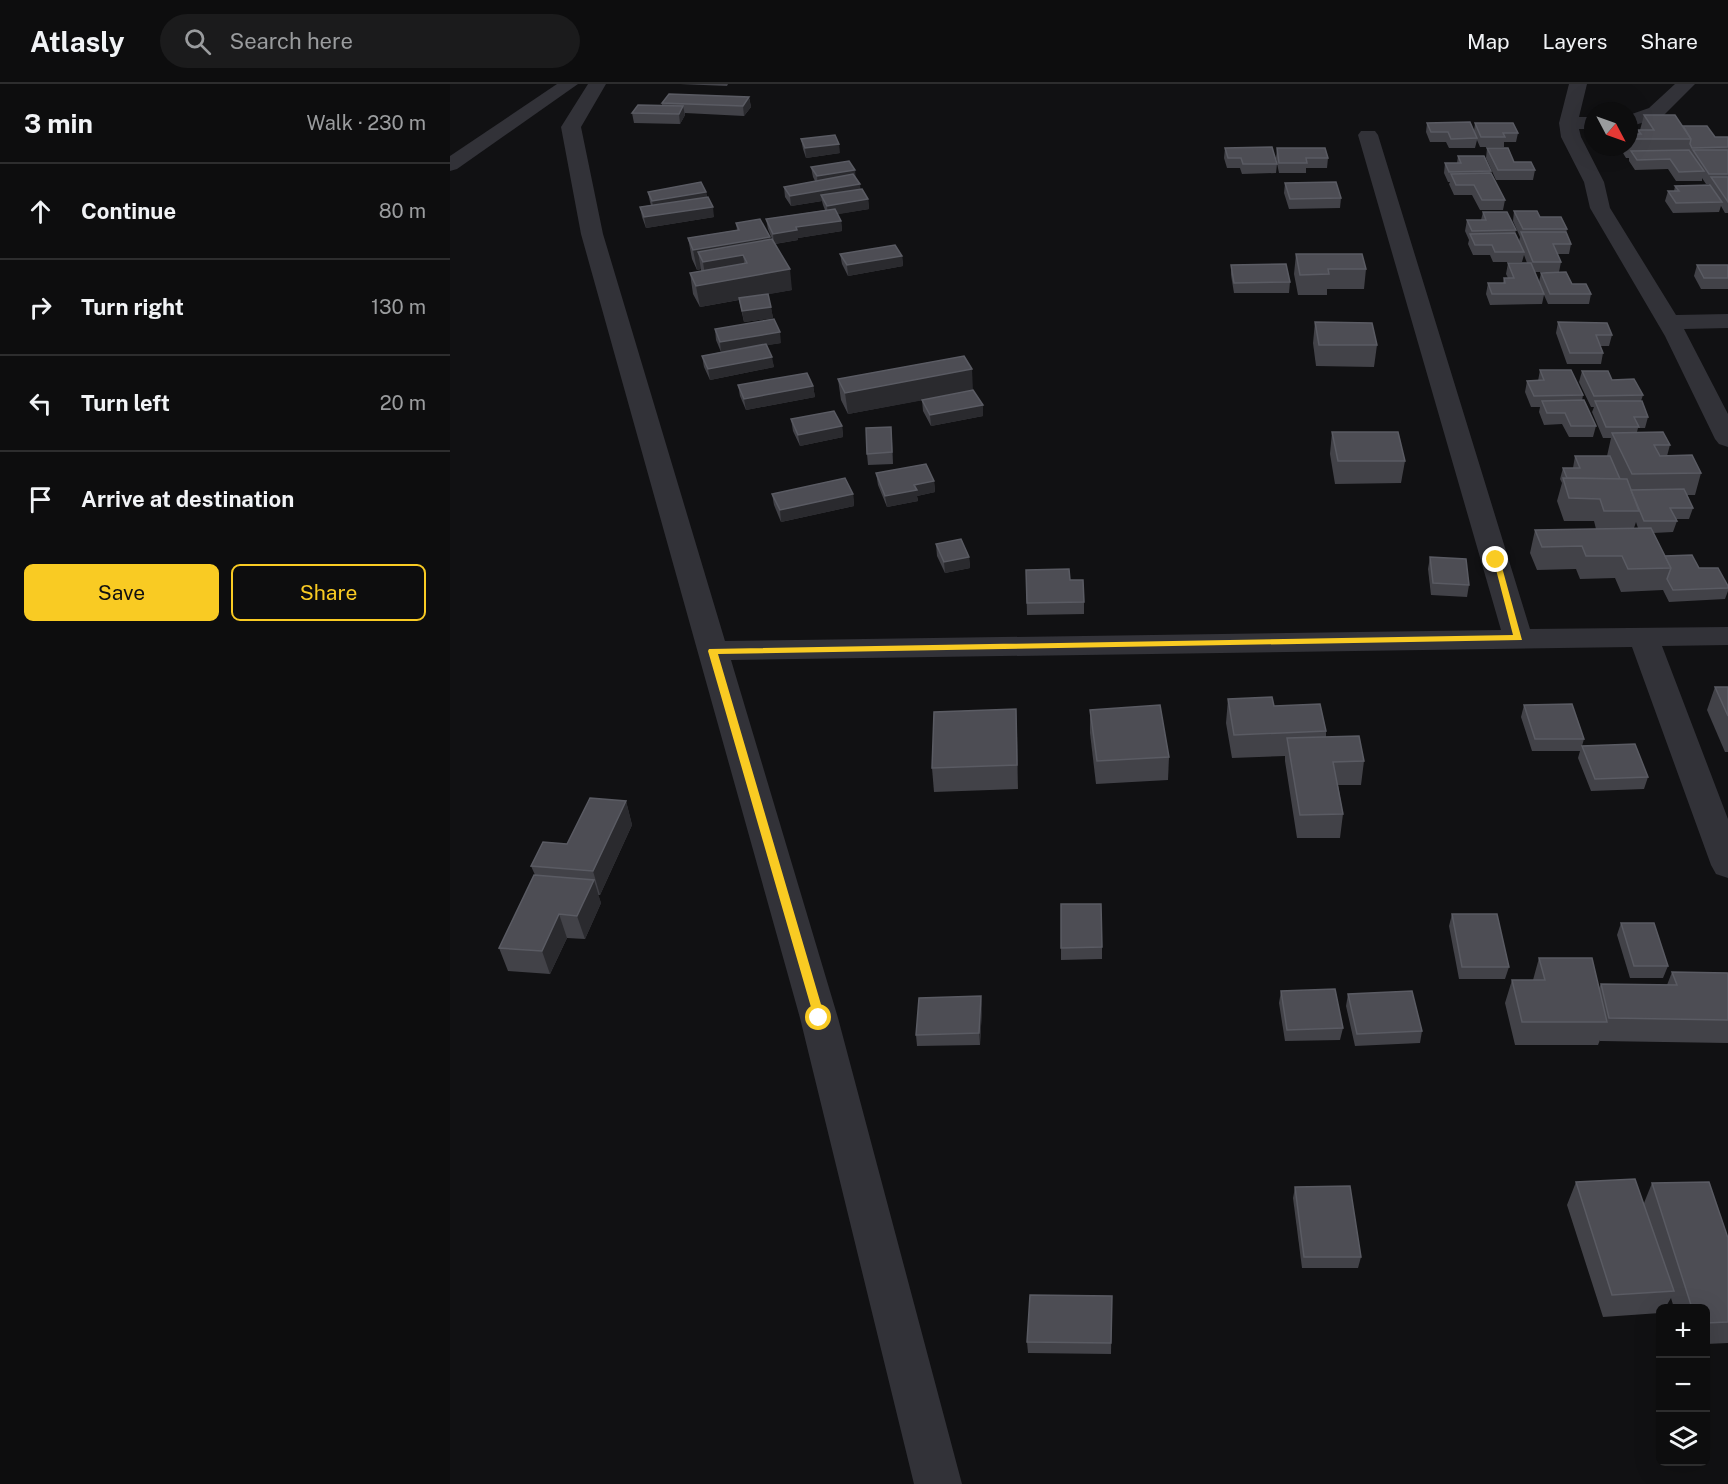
<!DOCTYPE html>
<meta charset="utf-8">
<style>
body{margin:0;font-family:"Public Sans",sans-serif;background:#1b1b1c;color:#f1f3f6}
.controls{position:absolute;right:18px;bottom:18px;display:grid;overflow:hidden;border-radius:9px;box-shadow:0 6px 24px #0002}
.controls button{width:54px;height:54px;display:grid;place-items:center;padding:0;border:0;border-bottom:2px solid #2d2d2e;background:#0d0d0e;color:#f1f3f6;font:30px sans-serif}
.compass{position:absolute;left:1134px;top:18px;width:54px;height:54px;border-radius:50%;background:#0d0d0e;box-shadow:0 6px 24px #0002;rotate:131deg}
.stop{position:absolute;width:18px;height:18px;margin:-14px;border:4px solid #f9cb23;border-radius:50%;background:#fff}
.stop.end{background:#f9cb23;border-color:#fff;box-shadow:0 2px 6px #0008}
.list{margin:0;padding:0;list-style:none}
h2{display:flex;justify-content:space-between;align-items:center;height:78px;margin:0;padding:0 24px;font-size:26px}
h2 small{font-size:20px;font-weight:400;color:#9a9c9e}
.list li{display:grid;grid-template-columns:39px 1fr auto;gap:18px;align-items:center;box-sizing:border-box;height:96px;padding:0 24px;border-top:2px solid #2d2d2e}
.list b{display:block;font-size:22px;white-space:nowrap}
.list em{font-size:20px;font-style:normal;color:#9a9c9e}
.actions{display:flex;gap:12px;padding:18px 24px}
.actions a{flex:1;padding:14px 0;border:2px solid #f9cb23;border-radius:9px;text-align:center;font-size:21px;color:#f9cb23}
.actions .main{background:#f9cb23;color:#111}
.icon{flex:none;width:33px;height:33px;fill:none;stroke:currentColor;stroke-width:2;stroke-linecap:round;stroke-linejoin:round}
.map{position:relative;flex:none;width:1278px;height:1400px;overflow:hidden}
header{display:flex;align-items:center;gap:36px;box-sizing:border-box;height:84px;padding:0 30px;background:#0d0d0e;border-bottom:2px solid #2d2d2e}
header strong{font-size:28px}
nav{display:flex;gap:33px;margin-inline-start:auto;font-size:21px}
.search{width:420px;height:54px;background:#1b1b1c;display:flex;align-items:center;gap:15px;box-sizing:border-box;padding:0 21px;border-radius:33px;color:#9a9c9e;font-size:22px}
main{display:flex}
aside{flex:1;background:#0d0d0e}
.map>svg:first-child{display:block}
.lines{fill:none;stroke-linecap:round;stroke-linejoin:round}
.minor{fill:#323238;fill-rule:evenodd}
.wall{fill:#424248;fill-rule:evenodd}
.shaded-wall{fill:#2a2a2e}
.building{fill:#4d4d54;stroke:#5a5b63;stroke-width:1.5}
.route{fill:#f9cb23}
</style>
<header>
<strong>Atlasly</strong>
<div class="search"><svg class="icon" aria-label="search" viewBox="0 0 24 24"><circle cx="10" cy="10" r="6"/><path d="M15 15l6 6"/></svg>Search here</div>
<nav><a>Map</a><a>Layers</a><a>Share</a></nav>
</header>
<main>
<aside>
<h2>3 min<small>Walk · 230 m</small></h2>
<ul class="list">
<li><svg class="icon" aria-label="ahead" viewBox="0 0 24 24"><path d="M12 20V5M6 11l6-6 6 6"/></svg><div><b>Continue</b></div><em>80 m</em></li>
<li><svg class="icon" aria-label="right" viewBox="0 0 24 24"><path d="M7 20v-9h11M14 6l5 5-5 5"/></svg><div><b>Turn right</b></div><em>130 m</em></li>
<li><svg class="icon" aria-label="left" viewBox="0 0 24 24"><path d="M17 20v-9H6M10 6l-5 5 5 5"/></svg><div><b>Turn left</b></div><em>20 m</em></li>
<li><svg class="icon" aria-label="arrive" viewBox="0 0 24 24"><path d="M6 21V4h12l-3 4 3 4H6"/></svg><div><b>Arrive at destination</b></div></li>
</ul>
<div class="actions"><a class="main">Save</a><a>Share</a></div>
</aside>
<div class="map">
<svg width="1278" height="1400" viewBox="0 0 1278 1400">
<rect width="100%" height="100%" fill="#111113"/>
<g class="lines">
<g class="minor">
<polygon points="107,0 128,0 7,85 0,87 0,72"/>
<polygon points="138,0 156,0 131,43 153,150 275,557 1051,546 908,51 911,47 925,47 928,51 1080,545 1278,543 1278,561 1212,562 1278,735 1278,794 1266,790 1261,781 1182,563 281,576 388,934 512,1400 464,1400 350,934 131,150 111,43"/>
<polygon points="1119,0 1137,0 1129,33 1143,33 1143,45 1129,45 1131,53 1154,98 1160,124 1226,231 1278,230 1278,244 1234,245 1278,330 1278,363 1269,360 1265,355 1215,252 1140,124 1134,98 1111,53 1109,39"/>
<polygon points="1225,0 1245,0 1213,32 1179,43 1179,31 1199,24"/>
</g>
</g>
<g class="wall">
<polygon points="230,0 278,0 277,2"/>
<polygon points="299,13 301,23 294,32 235,29 235,31 230,40 184,39 182,29 212,21 212,19"/>
<polygon points="1194,31 1233,42 1265,53 1278,53 1278,129 1275,129 1271,122 1269,128 1223,129 1215,117 1218,107 1224,107 1225,102 1259,101 1259,100 1256,100 1252,94 1252,97 1226,97 1218,85 1185,86 1179,77 1179,74 1176,74 1173,69 1175,63 1179,63 1179,50 1187,50 1188,46 1190,46"/>
<polygon points="977,39 1024,47 1025,39 1068,49 1066,58 1054,58 1054,63 1030,63 1027,56 1025,64 999,64 996,58 980,58 976,48"/>
<polygon points="351,55 390,69 356,74 353,65"/>
<polygon points="775,64 827,80 826,89 792,90 790,84 777,84 774,74"/>
<polygon points="827,64 878,74 877,84 856,84 856,89 829,89 826,74"/>
<polygon points="1037,64 1064,78 1085,86 1083,96 1046,96 1036,74"/>
<polygon points="1008,72 1041,87 1040,89 1055,116 1053,126 1030,126 1022,111 1004,111 999,100 1000,98 998,98 994,89 995,79 1007,79"/>
<polygon points="361,83 405,94 411,106 418,115 419,125 387,130 391,137 392,147 348,154 348,156 325,160 342,206 318,210 323,234 294,238 289,216 250,223 243,210 240,189 251,187 251,185 247,186 242,175 238,154 287,146 286,139 320,153 320,155 322,155 318,145 316,135 375,126 373,121 372,117 341,122 335,113 334,103 365,97 363,93"/>
<polygon points="835,99 891,114 890,124 839,125 834,109"/>
<polygon points="198,108 256,108 257,113 264,133 196,144 192,133 190,123 201,121 200,118"/>
<polygon points="1064,127 1090,133 1117,145 1116,149 1121,160 1119,170 1107,170 1111,178 1109,188 1085,188 1089,198 1091,189 1122,200 1141,210 1139,220 1098,220 1094,211 1092,220 1040,221 1036,210 1038,199 1053,199 1054,194 1058,194 1056,190 1058,179 1077,179 1074,171 1072,178 1043,178 1040,171 1023,171 1018,160 1019,156 1015,147 1017,136 1031,136 1033,128 1066,146 1065,149 1069,157 1070,153 1063,137"/>
<polygon points="390,170 452,172 453,182 398,192 392,180"/>
<polygon points="846,170 916,185 914,205 877,205 877,211 848,211 844,190"/>
<polygon points="781,181 840,198 839,209 784,209 781,191"/>
<polygon points="1247,181 1278,181 1278,205 1251,205 1244,192"/>
<polygon points="865,238 927,261 924,283 866,282 863,259"/>
<polygon points="1108,238 1162,251 1159,262 1150,262 1153,269 1151,280 1117,280 1106,249"/>
<polygon points="265,245 331,259 317,261 324,283 260,296 254,283 252,272 271,268 266,256"/>
<polygon points="1090,286 1133,311 1132,317 1146,342 1143,353 1119,353 1112,340 1094,341 1089,328 1090,323 1081,323 1075,308 1077,297 1088,297"/>
<path d="M1132,287L1162,296L1193,311L1191,317L1198,333L1195,344H1188L1187,348L1220,361L1217,372L1251,389L1245,411H1237L1243,424L1239,435H1226L1227,437L1223,448L1203,449L1215,472L1249,484L1278,502V507L1275,515L1219,518L1213,506L1171,508L1165,494L1130,495L1126,485L1087,486L1080,469L1085,446L1146,445L1144,437H1114L1107,417L1112,399L1110,395L1113,384H1123L1125,372H1157L1161,354H1153L1142,328L1144,323H1141L1129,298ZM1186,438L1188,444H1184Z"/>
<polygon points="388,295 523,306 533,321 533,332 481,342 473,327 472,316 398,330 391,316"/>
<polygon points="288,301 363,302 365,313 296,326 290,312"/>
<polygon points="341,335 392,342 393,353 350,362 343,347"/>
<polygon points="882,348 955,377 951,399 885,400 880,370"/>
<polygon points="442,354 443,380 418,381 417,370"/>
<polygon points="426,389 484,397 485,408 467,412 468,417 437,423 428,401"/>
<polygon points="322,410 403,410 404,422 331,438 324,421"/>
<polygon points="486,460 519,473 520,484 495,489 487,472"/>
<polygon points="980,473 1019,501 1017,513 981,511 978,485"/>
<polygon points="576,486 620,496 634,518 634,530 577,531"/>
<polygon points="1265,603 1278,603 1278,668 1275,668 1257,626"/>
<polygon points="778,615 824,622 876,647 876,653 914,677 911,701 888,701 893,730 890,754 847,754 835,677 835,672 782,674 776,639"/>
<polygon points="1074,621 1134,655 1132,662 1198,693 1194,705 1141,707 1128,674 1130,667 1082,667 1071,633"/>
<polygon points="640,626 719,673 718,696 646,700 640,649"/>
<polygon points="567,648 568,705 484,708 482,684"/>
<polygon points="176,717 182,741 150,811 148,811 151,819 135,855 117,854 100,890 58,887 49,864 85,791 81,782 117,760"/>
<polygon points="611,820 652,863 652,875 611,876"/>
<polygon points="1002,830 1059,883 1055,895 1009,895 999,842"/>
<polygon points="1171,839 1218,882 1213,894 1180,894 1167,851"/>
<polygon points="1089,874 1149,904 1151,900 1217,901 1222,888 1278,889 1278,959 1150,957 1150,956 1148,961 1065,961 1055,919 1062,896 1083,896"/>
<polygon points="831,907 893,944 890,956 835,957 829,919"/>
<polygon points="898,910 972,947 970,959 905,962 896,922"/>
<polygon points="531,912 532,924 530,961 467,962 466,951"/>
<polygon points="1126,1098 1194,1119 1202,1099 1278,1154 1278,1259 1256,1260 1256,1224 1224,1224 1221,1214 1215,1224 1210,1224 1210,1229 1153,1233 1117,1121"/>
<polygon points="845,1103 911,1173 908,1184 852,1184 843,1114"/>
<polygon points="662,1212 661,1270 578,1269 577,1258"/>
</g>
<g class="shaded-wall">
<polygon points="299,13 301,23 294,32 293,22"/>
<polygon points="233,22 235,31 230,40 229,30"/>
<polygon points="389,60 390,69 356,74 355,64"/>
<polygon points="405,86 406,96 368,102 367,92"/>
<polygon points="410,100 411,110 371,111 372,117 341,122 340,112"/>
<polygon points="256,108 258,118 204,127 202,117"/>
<polygon points="418,115 419,125 378,132 377,122"/>
<polygon points="263,123 264,133 196,144 194,133"/>
<polygon points="391,137 392,147 348,154 348,156 324,160 323,150 346,143"/>
<polygon points="320,153 323,173 293,171 296,191 256,198 253,178 248,168 251,185 247,186 243,166"/>
<polygon points="452,172 453,182 398,192 397,181"/>
<polygon points="340,185 342,206 250,223 246,202"/>
<polygon points="321,223 323,234 294,238 292,227"/>
<polygon points="330,248 331,259 271,269 270,258"/>
<polygon points="322,273 324,283 260,296 258,285"/>
<polygon points="522,285 523,307 398,330 395,309"/>
<polygon points="363,302 365,313 296,326 294,315"/>
<polygon points="533,321 533,332 481,342 480,331"/>
<polygon points="392,342 393,353 350,362 348,351"/>
<polygon points="484,397 485,408 467,412 468,417 437,423 435,412 464,401"/>
<polygon points="403,410 404,422 331,438 330,426"/>
<polygon points="519,473 520,484 495,489 494,478"/>
<polygon points="566,625 567,648 568,705 567,681"/>
<polygon points="176,717 182,741 150,811 143,787"/>
<polygon points="144,796 151,819 135,855 127,832"/>
<polygon points="109,830 117,854 100,890 92,867"/>
<polygon points="531,912 532,924 530,961 529,949"/>
</g>
<g class="building">
<polygon points="219,10 299,13 293,22 212,19"/>
<polygon points="188,21 233,22 229,30 182,29"/>
<polygon points="1194,31 1225,31 1241,55 1181,55 1179,50 1191,50 1188,46 1204,46"/>
<polygon points="1020,38 1027,54 1001,55 998,48 981,48 977,39"/>
<polygon points="1025,39 1063,39 1068,49 1053,49 1055,53 1031,53"/>
<polygon points="1233,42 1257,42 1265,53 1278,53 1278,63 1242,64 1240,60 1241,55"/>
<polygon points="385,51 389,60 355,64 351,55"/>
<polygon points="822,63 827,80 793,80 791,74 778,74 775,64"/>
<polygon points="827,64 875,64 878,74 856,74 857,79 829,79"/>
<polygon points="1037,64 1058,64 1064,78 1081,78 1085,86 1048,86"/>
<polygon points="1239,66 1254,87 1229,88 1220,75 1187,76 1181,67"/>
<polygon points="1243,66 1278,66 1278,90 1259,90"/>
<polygon points="1008,72 1034,72 1041,87 999,88 995,79 1011,79"/>
<polygon points="399,77 405,86 367,92 361,83"/>
<polygon points="1041,89 1055,116 1032,116 1024,101 1006,101 1001,90"/>
<polygon points="403,90 410,100 340,112 334,103"/>
<polygon points="1261,93 1278,93 1278,118"/>
<polygon points="251,98 256,108 202,117 198,108"/>
<polygon points="886,98 891,114 840,115 835,99"/>
<polygon points="1260,101 1272,118 1226,119 1218,107 1229,107 1225,102"/>
<polygon points="412,105 418,115 377,122 371,111"/>
<polygon points="258,113 263,123 194,133 190,123"/>
<polygon points="385,125 391,137 346,143 347,146 323,150 316,135"/>
<polygon points="1064,127 1087,127 1090,133 1111,133 1117,145 1073,145"/>
<polygon points="1033,128 1057,128 1066,146 1022,147 1017,136 1036,136"/>
<polygon points="310,135 320,153 243,166 238,154 289,146 286,139"/>
<polygon points="1071,148 1116,148 1121,160 1103,160 1111,178 1083,178"/>
<polygon points="1065,149 1074,168 1045,168 1042,161 1025,161 1020,150"/>
<polygon points="322,155 340,185 246,202 240,189 297,179 293,171 253,178 248,168"/>
<polygon points="445,161 452,172 397,181 390,170"/>
<polygon points="846,170 912,170 916,185 878,185 879,190 850,191"/>
<polygon points="1058,179 1081,179 1094,210 1042,210 1038,199 1055,199 1054,194 1064,194"/>
<polygon points="836,180 840,198 784,199 781,181"/>
<polygon points="1247,181 1278,181 1278,194 1254,194"/>
<polygon points="1116,188 1122,200 1136,200 1141,210 1100,210 1091,189"/>
<polygon points="318,210 321,223 292,227 289,214"/>
<polygon points="324,235 330,248 270,258 265,245"/>
<polygon points="865,238 922,239 927,261 869,261"/>
<polygon points="1108,238 1157,239 1162,251 1146,251 1153,269 1120,269"/>
<polygon points="316,260 322,273 258,285 252,272"/>
<polygon points="514,272 522,285 395,309 388,295"/>
<polygon points="1090,286 1121,286 1133,311 1084,312 1077,297 1094,296"/>
<polygon points="1132,287 1158,287 1162,296 1184,295 1193,311 1144,312"/>
<polygon points="357,289 363,302 294,315 288,301"/>
<polygon points="523,306 533,321 480,331 472,316"/>
<polygon points="1134,316 1146,342 1121,342 1115,329 1097,329 1092,317"/>
<polygon points="1145,317 1192,317 1198,333 1184,333 1189,343 1156,343"/>
<polygon points="384,327 392,342 348,351 341,335"/>
<polygon points="441,343 442,368 417,370 416,344"/>
<polygon points="882,348 948,348 955,377 888,377"/>
<polygon points="1213,348 1220,361 1204,361 1210,372 1242,371 1251,389 1182,390 1162,349"/>
<polygon points="1125,372 1160,372 1170,395 1117,394 1113,384 1130,384"/>
<polygon points="476,380 484,397 464,401 467,406 435,412 426,389"/>
<polygon points="395,394 403,410 330,426 322,410"/>
<polygon points="1113,394 1177,395 1189,427 1154,427 1150,415 1119,414"/>
<polygon points="1234,405 1243,424 1220,424 1227,437 1194,437 1181,406"/>
<polygon points="1201,444 1221,484 1178,485 1172,472 1136,472 1132,462 1092,463 1085,446"/>
<polygon points="511,455 519,473 494,478 486,460"/>
<polygon points="1242,471 1249,484 1268,484 1278,502 1278,504 1223,506 1217,495 1221,484 1215,472"/>
<polygon points="980,473 1016,475 1019,501 983,499"/>
<polygon points="619,485 620,496 633,496 634,518 577,519 576,486"/>
<polygon points="1265,603 1278,603 1278,632"/>
<polygon points="822,613 824,622 870,620 876,647 784,651 778,615"/>
<polygon points="1122,620 1134,655 1085,655 1074,621"/>
<polygon points="710,621 719,673 647,677 640,626"/>
<polygon points="566,625 567,681 482,684 484,628"/>
<polygon points="909,652 914,677 883,678 893,730 850,731 837,654"/>
<polygon points="1185,660 1198,693 1145,695 1132,662"/>
<polygon points="140,714 176,717 143,787 81,782 93,758 117,760"/>
<polygon points="84,791 144,796 127,832 109,830 92,867 49,864"/>
<polygon points="611,820 651,820 652,863 611,864"/>
<polygon points="1002,830 1047,830 1059,883 1012,883"/>
<polygon points="1171,839 1204,839 1218,882 1184,882"/>
<polygon points="1089,874 1142,874 1157,938 1072,938 1062,896 1095,896"/>
<polygon points="1222,888 1278,889 1278,936 1159,934 1151,900 1227,901"/>
<polygon points="885,905 893,944 837,946 831,907"/>
<polygon points="962,907 972,947 907,950 898,910"/>
<polygon points="531,912 529,949 466,951 469,914"/>
<polygon points="1185,1095 1224,1207 1162,1211 1126,1098"/>
<polygon points="1259,1098 1278,1154 1278,1238 1256,1239 1256,1224 1242,1224 1202,1099"/>
<polygon points="900,1102 911,1173 854,1173 845,1103"/>
<polygon points="580,1211 662,1212 661,1259 577,1258"/>
</g>
<polygon class="route" points="1043,474 1050,476 1072,556 268,570 375,934 373,937 365,937 258,567 259,565 1063,551"/>
</svg>
<div class="controls">
<button>+</button>
<button>−</button>
<button><svg class="icon" aria-label="layers" viewBox="0 0 24 24"><path d="M12 4l9 5-9 5-9-5zM3 14l9 5 9-5"/></svg></button>
</div>
<svg class="compass" viewBox="-18 -18 36 36"><path d="M0-13l5 13h-10z" fill="#e53935"/><path d="M0 13l5-13h-10z" fill="#9a9c9e"/></svg>
<div class="stop" style="left:369px;top:934px"></div>
<div class="stop end" style="left:1046px;top:476px"></div>
</div>
</main>
